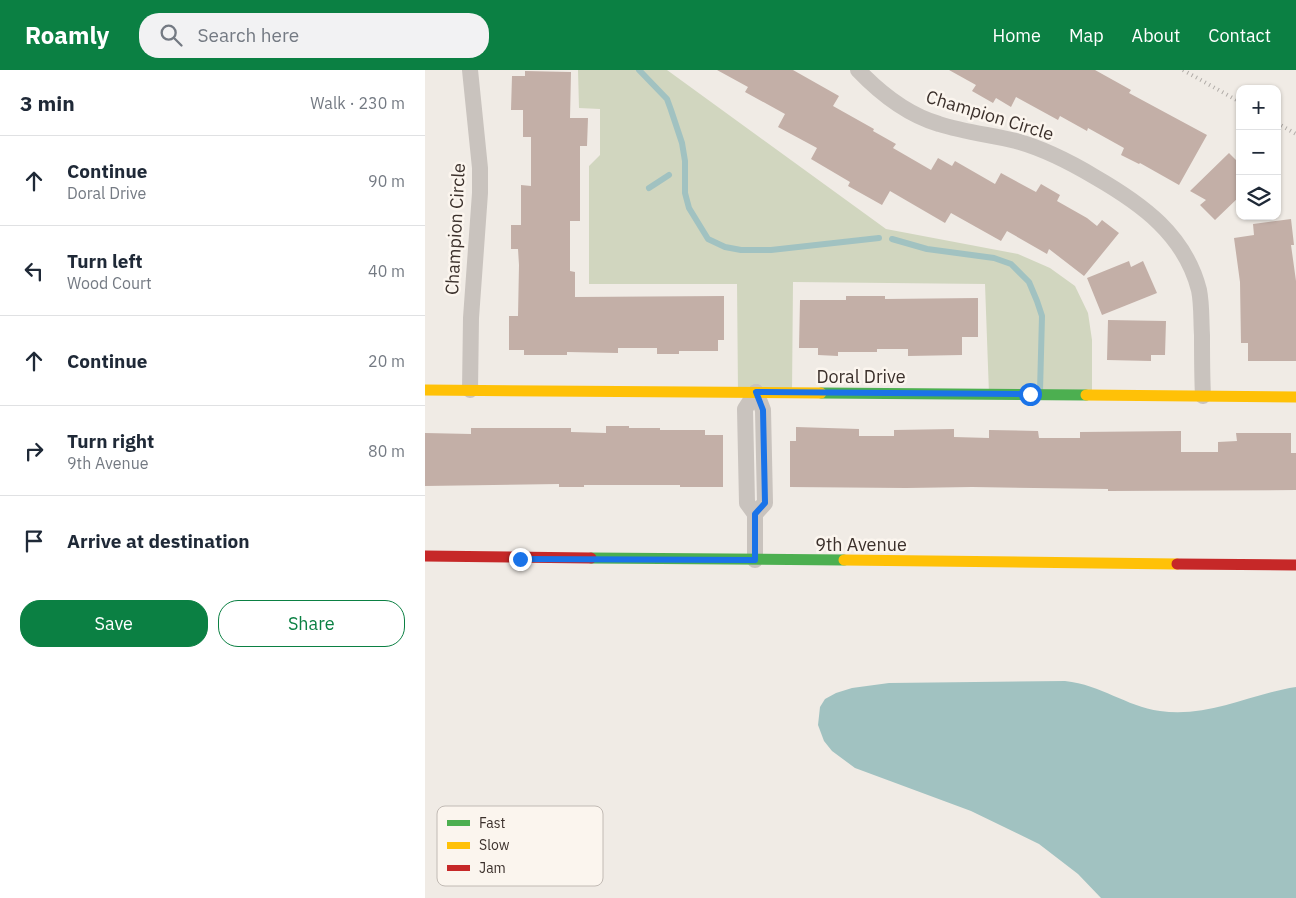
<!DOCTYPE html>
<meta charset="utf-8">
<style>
body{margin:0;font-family:"IBM Plex Sans",sans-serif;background:#f2f2f3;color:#1f2937}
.controls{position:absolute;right:15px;top:15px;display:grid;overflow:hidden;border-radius:10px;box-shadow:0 1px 4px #0004}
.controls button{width:45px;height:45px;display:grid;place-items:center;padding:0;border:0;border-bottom:1px solid #e0e1e3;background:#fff;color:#1f2937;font:25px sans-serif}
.stop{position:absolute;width:15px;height:15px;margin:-11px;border:4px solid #1a73e8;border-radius:50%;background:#fff}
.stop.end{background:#1a73e8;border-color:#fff;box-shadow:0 1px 5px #0008}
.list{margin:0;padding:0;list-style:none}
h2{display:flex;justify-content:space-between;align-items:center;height:65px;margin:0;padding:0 20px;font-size:21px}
h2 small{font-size:16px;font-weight:400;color:#747a83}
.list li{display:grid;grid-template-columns:32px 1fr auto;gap:15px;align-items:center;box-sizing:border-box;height:90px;padding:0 20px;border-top:1px solid #e0e1e3}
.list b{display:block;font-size:19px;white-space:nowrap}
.list p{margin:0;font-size:16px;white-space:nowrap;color:#747a83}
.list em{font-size:16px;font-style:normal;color:#747a83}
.actions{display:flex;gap:10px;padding:15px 20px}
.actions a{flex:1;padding:11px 0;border:1px solid #0b8043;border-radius:20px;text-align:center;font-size:18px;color:#0b8043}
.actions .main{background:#0b8043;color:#fff}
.icon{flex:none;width:28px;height:28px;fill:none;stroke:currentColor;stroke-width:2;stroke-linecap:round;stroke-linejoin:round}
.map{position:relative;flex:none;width:871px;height:828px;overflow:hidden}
header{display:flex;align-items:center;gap:30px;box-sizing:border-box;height:70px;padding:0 25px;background:#0b8043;color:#fff}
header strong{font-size:24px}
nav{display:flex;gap:28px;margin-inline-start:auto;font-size:18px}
.search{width:350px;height:45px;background:#f2f2f3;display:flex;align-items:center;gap:12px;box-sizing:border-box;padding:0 18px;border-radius:20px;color:#747a83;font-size:19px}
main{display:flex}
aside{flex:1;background:#fff}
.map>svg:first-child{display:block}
.green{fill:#d1d6bf}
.water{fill:#a1c2c1}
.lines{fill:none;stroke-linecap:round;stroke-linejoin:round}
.stream{stroke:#a1c2c1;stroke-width:6}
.building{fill:#c3afa7}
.street{stroke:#c9c3be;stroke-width:16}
.fast{stroke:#4caf50;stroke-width:11}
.slow{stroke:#ffc107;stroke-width:11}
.jam{stroke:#c62828;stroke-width:11}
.rail{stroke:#b1aca8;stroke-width:4;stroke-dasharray:1 4;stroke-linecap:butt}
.route{stroke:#1a73e8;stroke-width:6}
.labels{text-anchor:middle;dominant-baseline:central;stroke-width:5;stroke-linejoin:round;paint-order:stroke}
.street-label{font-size:18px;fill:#3b302b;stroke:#fbf5ee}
.key{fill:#fbf5ee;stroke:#c1bab4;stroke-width:1}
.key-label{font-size:14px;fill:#3b302b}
</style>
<header>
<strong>Roamly</strong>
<div class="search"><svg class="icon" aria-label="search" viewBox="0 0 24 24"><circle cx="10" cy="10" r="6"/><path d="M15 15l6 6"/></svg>Search here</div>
<nav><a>Home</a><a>Map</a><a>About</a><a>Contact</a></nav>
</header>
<main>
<aside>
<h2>3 min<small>Walk · 230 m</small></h2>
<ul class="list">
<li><svg class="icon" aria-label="ahead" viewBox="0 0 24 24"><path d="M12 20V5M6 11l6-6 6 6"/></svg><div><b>Continue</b><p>Doral Drive</p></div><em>90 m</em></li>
<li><svg class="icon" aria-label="left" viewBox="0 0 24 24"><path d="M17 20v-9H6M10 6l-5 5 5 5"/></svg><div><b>Turn left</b><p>Wood Court</p></div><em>40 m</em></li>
<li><svg class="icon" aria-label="ahead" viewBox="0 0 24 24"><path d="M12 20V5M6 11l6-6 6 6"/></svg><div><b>Continue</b></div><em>20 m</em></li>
<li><svg class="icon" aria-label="right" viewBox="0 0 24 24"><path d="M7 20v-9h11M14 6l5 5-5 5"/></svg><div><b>Turn right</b><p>9th Avenue</p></div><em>80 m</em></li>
<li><svg class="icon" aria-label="arrive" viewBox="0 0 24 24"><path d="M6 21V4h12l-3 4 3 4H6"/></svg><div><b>Arrive at destination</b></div></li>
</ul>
<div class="actions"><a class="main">Save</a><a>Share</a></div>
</aside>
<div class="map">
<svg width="871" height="828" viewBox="0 0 871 828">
<rect width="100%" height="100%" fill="#f0ebe5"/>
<polygon class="green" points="153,0 242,0 461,159 593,184 625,198 650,216 663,243 667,270 667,325 564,324 560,214 368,212 367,322 313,322 312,214 164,214 164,96 175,85 175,39 154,38"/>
<path class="water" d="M640,611C677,615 700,636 735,641C783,648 825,624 871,617V828H676L653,804L614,774L546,741L430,698L407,681L399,671L393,655L395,637L400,629L411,623L427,618L464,613Z"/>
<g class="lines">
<g class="stream">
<polyline points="214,0 242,29 246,40 257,73 260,91 260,123 264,138 283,169 300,177 316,180 346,180 454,168"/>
<polyline points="224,118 244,105"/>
<polyline points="467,169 502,179 569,188 586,194 604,212 612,231 617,246 615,321"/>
</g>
</g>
<g class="building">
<polygon points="292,0 368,0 414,26 408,36 449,59 448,61 471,74 468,78 506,100 513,88 527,96 530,91 570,114 576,103 611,122 616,114 635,125 632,131 662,148 672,156 677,150 694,163 659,206 624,179 622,184 582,161 576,171 526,143 520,153 465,121 457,135 423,116 425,112 386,89 392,78 353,57 360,44 320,22 323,17"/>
<polygon points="524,0 670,0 706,20 704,23 782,65 754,115 715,93 714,94 696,85 699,78 663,58 662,61 635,46 633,50 591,27 586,37 571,28 568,33 547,21 551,15"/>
<polygon points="100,1 146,2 145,48 163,48 162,76 155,76 155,151 145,151 145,201 150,202 150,227 299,226 299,270 293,270 293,281 254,281 254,284 232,284 232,278 193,278 193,283 142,282 142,285 99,285 99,280 84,280 84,246 93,246 94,195 93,179 86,179 86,155 96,155 96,115 106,116 106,67 98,67 98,40 86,40 87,6 100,6"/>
<polygon points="804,83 815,94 815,126 790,150 775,135 781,130 765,121"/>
<polygon points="866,149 869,175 866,175 871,211 871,291 823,291 823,273 816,273 815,212 809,168 829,165 828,154"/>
<polygon points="704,191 706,197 718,191 732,223 677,245 662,208"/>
<polygon points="421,226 460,226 460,229 553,228 553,267 537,267 537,285 483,286 483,279 452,279 452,282 413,282 413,286 393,285 393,278 374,278 375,230 421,230"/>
<polygon points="683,250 741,251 740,285 726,285 726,291 682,290"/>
<polygon points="181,356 204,356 204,358 235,358 235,360 280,360 280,365 298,365 298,417 255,417 255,415 159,415 159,417 134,417 134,414 0,416 0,363 46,364 46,358 146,358 146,362 181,363"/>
<polygon points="371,357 434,359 434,366 469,366 469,360 529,359 529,367 564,368 564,360 613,361 614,368 655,368 655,362 756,361 756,382 793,382 793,372 812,371 811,363 866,363 866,383 871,383 871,420 683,421 683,419 547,417 481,418 365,417 365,371 371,371"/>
</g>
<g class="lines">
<g class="street">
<path d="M433,0C455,23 483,45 514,54C539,62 566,65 591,71C620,79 645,92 670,107C717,134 760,165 774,220C777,235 776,250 777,265C777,285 777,306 778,326"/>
<polyline points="45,320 46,248 55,123 55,98 45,0"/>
<polyline points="330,444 322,433 320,339 331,322"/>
<polyline points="330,444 340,433 338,340 331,322"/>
<polyline points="330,490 330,444"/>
</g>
<g class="fast">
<polyline points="396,323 661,325"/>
<polyline points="166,488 419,490"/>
</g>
<g class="slow">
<polyline points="0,320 396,323"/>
<polyline points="661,325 871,327"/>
<polyline points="419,490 752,494"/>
</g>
<g class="jam">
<polyline points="0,486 166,488"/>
<polyline points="752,494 871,495"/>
</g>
<g class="rail">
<polyline points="758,0 815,32"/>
<polyline points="852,53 871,64"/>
</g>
</g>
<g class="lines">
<polyline class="route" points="95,489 330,490 330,444 340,433 338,340 331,322 605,324"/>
</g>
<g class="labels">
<g class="street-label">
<text transform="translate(565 45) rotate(17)">Champion Circle</text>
<text transform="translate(30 159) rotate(-87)">Champion Circle</text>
<text x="436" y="306">Doral Drive</text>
<text x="436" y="474">9th Avenue</text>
</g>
</g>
<rect x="12" y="736" width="166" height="80" rx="8" class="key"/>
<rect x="22" y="750" width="23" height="6" fill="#4caf50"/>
<rect x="22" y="772" width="23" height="7" fill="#ffc107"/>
<rect x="22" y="795" width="23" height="6" fill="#c62828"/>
<g class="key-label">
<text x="54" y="758">Fast</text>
<text x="54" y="780">Slow</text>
<text x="54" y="803">Jam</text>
</g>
</svg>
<div class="controls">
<button>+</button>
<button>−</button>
<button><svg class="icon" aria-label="layers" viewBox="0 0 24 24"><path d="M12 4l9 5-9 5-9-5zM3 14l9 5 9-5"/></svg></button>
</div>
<div class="stop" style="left:605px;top:324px"></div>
<div class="stop end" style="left:95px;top:489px"></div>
</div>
</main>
